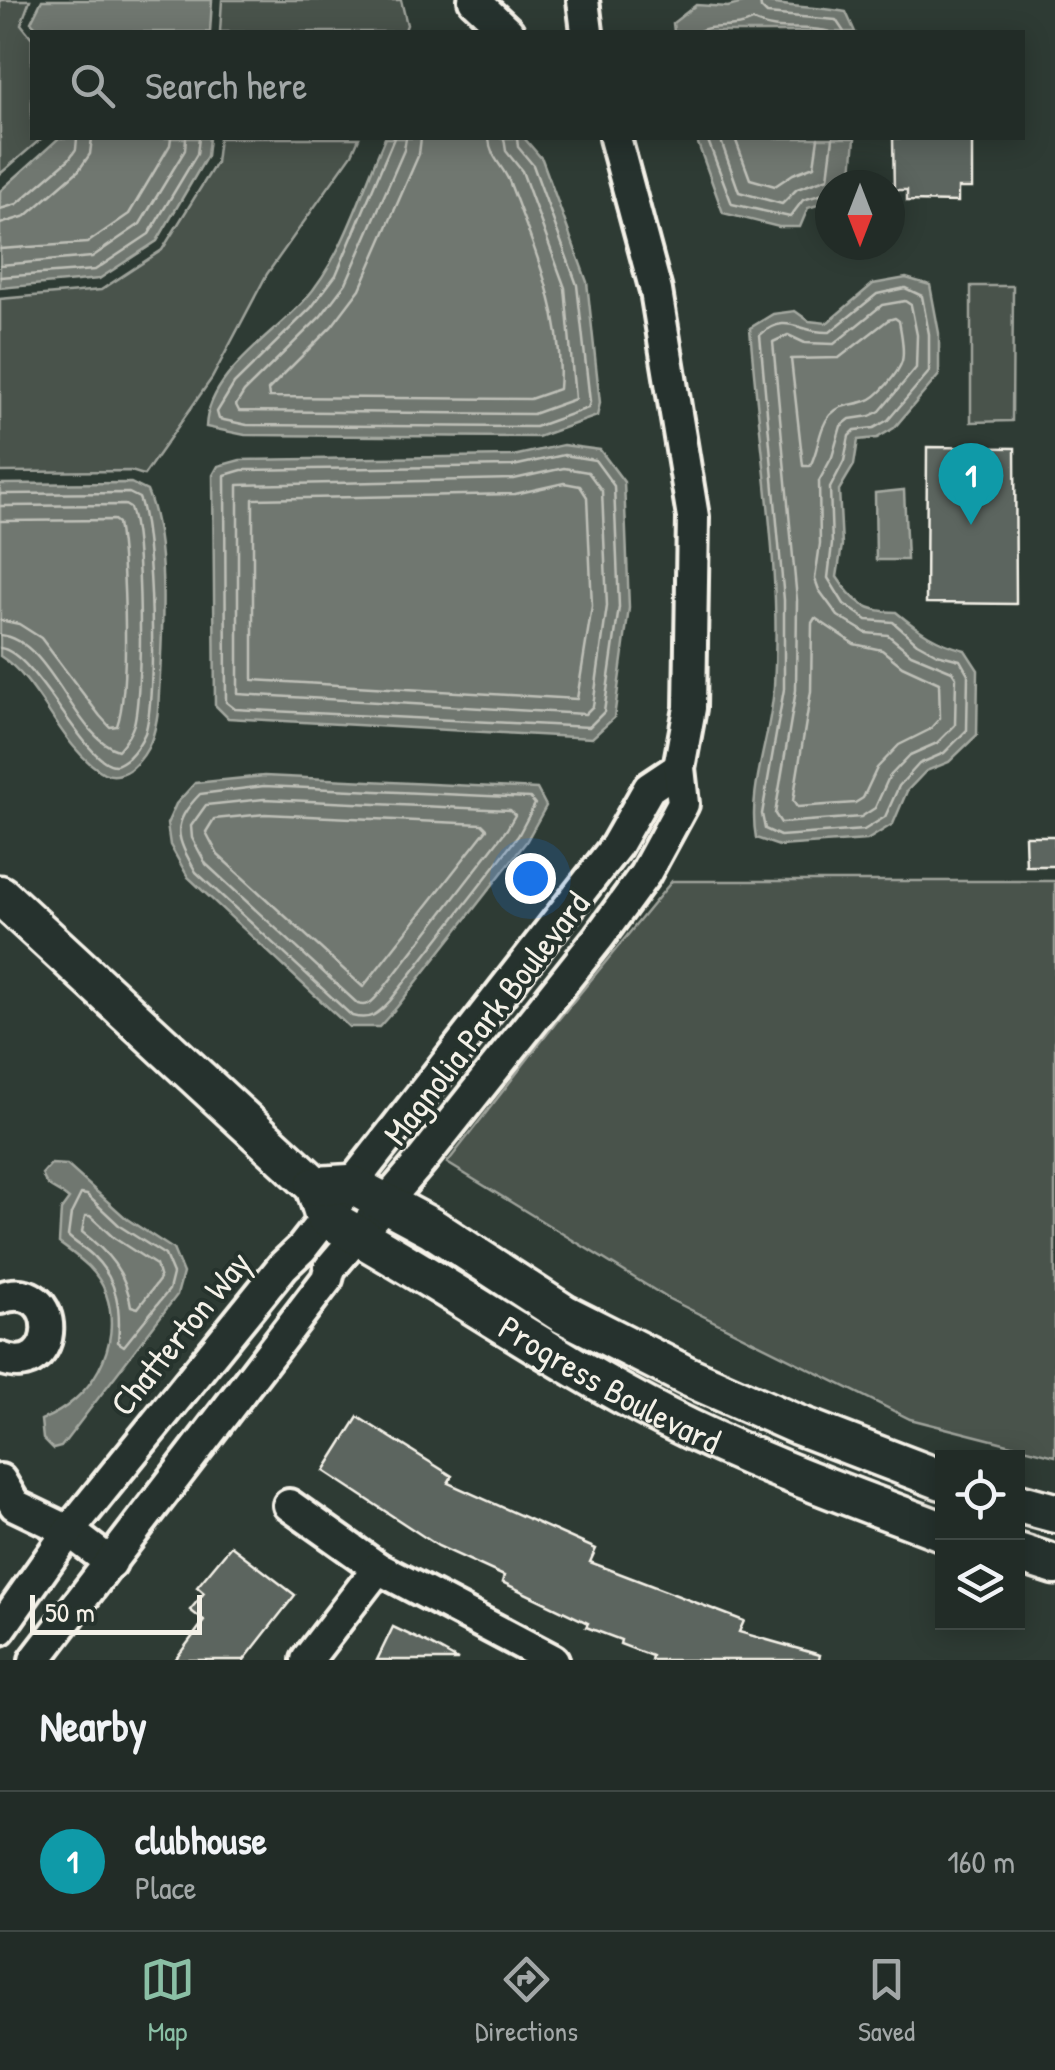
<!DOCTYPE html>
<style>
body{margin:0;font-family:"Patrick Hand",sans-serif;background:#2e3833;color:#f1f3f6}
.controls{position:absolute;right:30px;bottom:30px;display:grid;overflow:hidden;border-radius:0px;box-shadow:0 5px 25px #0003}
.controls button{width:90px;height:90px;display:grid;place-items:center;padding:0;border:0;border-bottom:2px solid #3f4844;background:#222c27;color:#f1f3f6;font:50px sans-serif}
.compass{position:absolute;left:815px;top:170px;width:90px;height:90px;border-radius:50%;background:#222c27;box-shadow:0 5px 25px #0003;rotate:180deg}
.scale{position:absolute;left:30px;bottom:25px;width:172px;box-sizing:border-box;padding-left:10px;border:5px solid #f4f1e8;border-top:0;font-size:28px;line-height:35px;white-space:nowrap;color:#f4f1e8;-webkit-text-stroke:8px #26332d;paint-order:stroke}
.you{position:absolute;left:530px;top:878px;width:35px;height:35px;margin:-25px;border:8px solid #fff;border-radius:50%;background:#1a73e8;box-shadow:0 0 0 15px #1a73e833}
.badge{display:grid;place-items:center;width:65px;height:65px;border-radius:50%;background:#8abfa5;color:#fff;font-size:32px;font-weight:700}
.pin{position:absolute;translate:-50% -82px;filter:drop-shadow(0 2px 5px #0008)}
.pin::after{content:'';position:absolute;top:52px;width:35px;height:30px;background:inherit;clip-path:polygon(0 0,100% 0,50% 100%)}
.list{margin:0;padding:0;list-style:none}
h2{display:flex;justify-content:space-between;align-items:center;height:130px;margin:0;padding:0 40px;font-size:42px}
h2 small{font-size:32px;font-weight:400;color:#a2a7a7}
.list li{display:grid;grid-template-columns:65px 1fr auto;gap:30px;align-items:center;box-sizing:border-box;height:140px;padding:0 40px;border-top:2px solid #3f4844}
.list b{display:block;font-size:38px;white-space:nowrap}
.list p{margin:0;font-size:32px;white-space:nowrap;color:#a2a7a7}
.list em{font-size:32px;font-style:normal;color:#a2a7a7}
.icon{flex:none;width:55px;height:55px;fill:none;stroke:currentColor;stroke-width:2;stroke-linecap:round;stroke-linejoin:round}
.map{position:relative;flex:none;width:1055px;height:1660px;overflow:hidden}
.search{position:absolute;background:#222c27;box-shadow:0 5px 25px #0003;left:30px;right:30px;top:30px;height:110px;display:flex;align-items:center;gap:25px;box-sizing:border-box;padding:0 35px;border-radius:0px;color:#a2a7a7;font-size:38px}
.sheet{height:270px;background:#222c27}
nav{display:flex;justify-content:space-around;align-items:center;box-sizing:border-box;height:140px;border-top:2px solid #3f4844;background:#222c27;font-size:28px;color:#a2a7a7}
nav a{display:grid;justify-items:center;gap:5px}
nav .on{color:#8abfa5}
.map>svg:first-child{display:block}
.green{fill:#48524c;stroke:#9ea29a;stroke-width:2.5}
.water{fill:#6f7770;stroke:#a4a8a0;stroke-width:2.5}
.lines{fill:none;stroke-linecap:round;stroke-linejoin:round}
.shore{stroke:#bfc0b8;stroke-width:2.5}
.building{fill:#5c655e;stroke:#f4f1e8;stroke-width:2.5}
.minor-casing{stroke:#f4f1e8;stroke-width:38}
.major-casing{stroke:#f4f1e8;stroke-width:45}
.minor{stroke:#26332d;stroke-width:30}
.major{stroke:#26332d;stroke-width:38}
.labels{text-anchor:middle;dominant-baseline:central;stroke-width:8;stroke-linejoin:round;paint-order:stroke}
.street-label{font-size:35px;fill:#f4f1e8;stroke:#26332d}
</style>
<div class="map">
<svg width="1055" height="1660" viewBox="0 0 1055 1660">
<rect width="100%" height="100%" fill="#2e3b34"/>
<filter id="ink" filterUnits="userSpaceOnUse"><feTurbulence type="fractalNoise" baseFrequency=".01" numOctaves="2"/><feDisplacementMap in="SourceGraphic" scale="20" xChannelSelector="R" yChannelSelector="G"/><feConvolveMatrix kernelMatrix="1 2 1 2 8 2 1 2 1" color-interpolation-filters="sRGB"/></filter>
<g filter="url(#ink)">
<g class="green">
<polygon points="0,0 30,0 21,24 32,38 32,138 42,138 0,174"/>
<polygon points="222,0 401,0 407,25 404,32 220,32"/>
<polygon points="219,138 359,138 352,154 267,274 212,378 144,475 131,471 0,472 0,299 101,290 162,250 216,163"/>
<polygon points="971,286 1013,286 1012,421 971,422"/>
<polygon points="672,881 1055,881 1055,1456 910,1419 669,1299 447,1163 558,1020"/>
</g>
<g class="water">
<polygon points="42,0 212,0 210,32 51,32 38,29 31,22"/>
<path d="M754,0C784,8 815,6 846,12L855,32H674L673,23L696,5L728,7Z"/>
<polygon points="59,138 209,138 207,156 157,241 99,279 0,288 0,191"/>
<path d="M385,138H524L542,159L587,282L600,403L597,416L538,437L245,435L206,427C208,375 270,338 303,302C343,258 361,192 385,138Z"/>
<polygon points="696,138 855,138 851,185 830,185 830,201 808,208 800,227 779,227 723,213"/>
<path d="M906,278L930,285L939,333V375L894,428L877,438L858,440L854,465L839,490L842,545L837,577C853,602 867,612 896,612C919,631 936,643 965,650L978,670L977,735L949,762L926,771L907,791L893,824L867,840L779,846L756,838C747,789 771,737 774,687C782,567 759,447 750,328L773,314L795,311L809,321L827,323L873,284Z"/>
<polygon points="563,445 600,450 624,482 629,608 614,718 592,738 228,718 215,705 213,475 218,466 240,460 513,456"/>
<path d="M131,483L147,491C171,548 161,648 158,711C155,733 150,752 133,767C125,774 114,778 104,773C60,749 42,682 0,656V484Z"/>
<polygon points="904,490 907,560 876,560 875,493"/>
<polygon points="264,776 537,789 546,806 526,842 397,1007 379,1027 349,1027 188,877 170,845 167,824 176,804 195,783"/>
<path d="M51,1164L67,1165L127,1219L173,1249L183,1273L177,1295L61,1447L53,1449L43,1439L41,1420C90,1402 124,1346 106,1294C98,1270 78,1257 59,1243L61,1210L69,1199C57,1188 48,1192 42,1174Z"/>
</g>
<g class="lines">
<g class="shore">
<polyline points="760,0 761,8 767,14 836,20 844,32"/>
<path d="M697,32C712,23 733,31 753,21C778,34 805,24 830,32"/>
<polyline points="394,138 336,275 311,308 234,384 217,412 219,419 247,425 535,427 588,408 590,402 577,285 533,165 518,147 517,138"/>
<polyline points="406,138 404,150 346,283 321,316 244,392 236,405 239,411 533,414 575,399 565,288 522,171 506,151 504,138"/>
<path d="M421,138L419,154L360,289L332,326L268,390L269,397L530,399L559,389C565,320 535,249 511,186C505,167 490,159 489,138"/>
<polyline points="707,138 732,204 790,217 803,200 830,192"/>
<polyline points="720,138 739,192 782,204 797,189 828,178 833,138"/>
<polyline points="735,138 750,179 775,186 793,174 814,166 818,138"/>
<polyline points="0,209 17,204 69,159 76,149 77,138"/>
<polyline points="0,224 26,216 79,170 90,154 92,138"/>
<polyline points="0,249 87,243 129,214 170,145 171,138"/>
<polyline points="0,265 92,257 140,224 185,150 186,138"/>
<polyline points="0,277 95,270 149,234 197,154 199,138"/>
<path d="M905,288L922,296L929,334V372L888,420L874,428L855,430L849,436L844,461L830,488L832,544L828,578L844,604L867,620L893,622L917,643L937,654L960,660L968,674L967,730L944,753L919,764L899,786L885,817L864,830L780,836L765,829L762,814L784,689V600L760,335C788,311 799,334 830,332L877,294Z"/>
<polygon points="905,301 911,305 917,335 916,368 880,411 870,416 850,419 841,426 832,457 819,481 820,544 815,579 819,590 838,616 866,633 888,635 911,654 952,671 956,677 955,725 937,743 910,755 889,777 875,808 861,817 781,823 775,814 796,690 797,600 773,342 788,335 805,343 834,344 882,305"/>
<path d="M895,318L899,321C901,333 905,349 902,361C899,372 878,398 866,401C852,406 841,403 830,415C818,429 819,450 810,466H803L791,359L839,358L888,320Z"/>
<polygon points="564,455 595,460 614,486 619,607 604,712 589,727 235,709 226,702 225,475 242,470 513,466"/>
<polygon points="564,468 588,472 602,491 607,606 593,706 585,714 238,694 238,485 514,479"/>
<polygon points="564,483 580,486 587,497 592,606 577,699 253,680 253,499 515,494"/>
<path d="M0,494L129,493L139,498C153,532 157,698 145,733C141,742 135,751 128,758C125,760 119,765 115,765C85,765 36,652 0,648"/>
<path d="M0,506L125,505L130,508C142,541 143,689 134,724C131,734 125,742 118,750C74,738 51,639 0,635"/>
<path d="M0,521L114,520L118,523C125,565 130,689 117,726L110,727L100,716L41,638L19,624L0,620"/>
<polygon points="815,618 854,644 882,650 902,666 939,683 940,718 929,730 899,745 877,768 863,798 855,803 797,807 793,801 811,691 812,623"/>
<path d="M264,786L530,798L535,804L518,836L390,1001C378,1014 371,1021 352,1016L196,872C176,837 170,825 200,794Z"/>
<path d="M264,799L510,810L515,815L507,829L380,993C373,1000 369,1008 358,1004L206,864L192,838L191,826L206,805Z"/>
<polygon points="265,814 482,824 487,829 363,987 218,855 206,832 214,819"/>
<path d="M81,1194L87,1195L121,1227L165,1255L173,1274L169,1290L124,1346L118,1342C121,1310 118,1281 94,1257C87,1249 76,1244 68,1236L71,1214Z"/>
<path d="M85,1216H90L114,1238L156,1265L160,1279L138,1308L131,1306C126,1272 108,1252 82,1232Z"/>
</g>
</g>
<g class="building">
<polygon points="893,138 972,138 972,188 958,188 958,202 907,201 907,190 894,190"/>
<polygon points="927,447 1015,448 1016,604 926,603"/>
<polygon points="1025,836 1055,836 1055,866 1026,866"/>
<polygon points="358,1417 452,1476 448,1483 596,1549 590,1562 744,1621 739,1632 820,1655 819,1660 651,1660 652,1656 620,1644 621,1640 586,1627 588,1623 502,1582 504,1576 438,1546 324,1471"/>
<polygon points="231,1546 295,1595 244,1660 175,1660 204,1621 190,1610 204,1593 197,1587"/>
<polygon points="393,1627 429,1644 458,1660 377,1660"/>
</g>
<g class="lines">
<defs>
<g id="minor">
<polyline points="474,0 508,32"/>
<polyline points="583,0 587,32"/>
<path d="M0,1298C64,1275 62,1383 0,1358"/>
<polyline points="0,1480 15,1505 69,1531 111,1563"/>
<polyline points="289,1505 378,1568 553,1660"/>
<polyline points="0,1629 69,1531 283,1266 302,1248 616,846 649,788 679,768"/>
<polyline points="35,1660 327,1279 330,1268 421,1161 599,937 645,874 683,804 679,768 690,708 693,517 656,291 615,138"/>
<polyline points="307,1660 378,1568"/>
</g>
<g id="major">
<path id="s1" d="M0,895L315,1186L325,1217C441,1280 549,1358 667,1418C756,1463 850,1496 942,1531"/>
<polyline points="315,1186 350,1184 432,1228 564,1314 687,1376 798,1425 942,1480"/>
<polyline points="1018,1503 1055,1513"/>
<polyline points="1018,1553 1055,1565"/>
</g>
</defs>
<use href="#minor" class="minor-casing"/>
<use href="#major" class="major-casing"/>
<use href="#minor" class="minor"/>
<use href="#major" class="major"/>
</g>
</g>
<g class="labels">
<g class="street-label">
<text transform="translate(486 1018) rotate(-52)">Magnolia Park Boulevard</text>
<text transform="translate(180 1333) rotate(-51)">Chatterton Way</text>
<text stroke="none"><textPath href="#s1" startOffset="792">Progress Boulevard</textPath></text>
</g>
</g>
</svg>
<div class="controls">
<button><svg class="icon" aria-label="locate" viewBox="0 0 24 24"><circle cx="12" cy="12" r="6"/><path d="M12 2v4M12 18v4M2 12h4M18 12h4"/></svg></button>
<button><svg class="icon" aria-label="layers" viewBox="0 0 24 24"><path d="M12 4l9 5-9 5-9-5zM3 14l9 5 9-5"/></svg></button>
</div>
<svg class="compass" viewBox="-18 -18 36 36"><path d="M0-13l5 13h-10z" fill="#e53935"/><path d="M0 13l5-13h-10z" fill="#a2a7a7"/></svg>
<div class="scale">50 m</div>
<div class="you"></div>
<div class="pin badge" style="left:971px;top:525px;background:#0f9aa8">1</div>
<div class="search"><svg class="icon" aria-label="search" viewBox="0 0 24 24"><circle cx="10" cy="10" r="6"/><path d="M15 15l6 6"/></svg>Search here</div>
</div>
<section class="sheet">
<h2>Nearby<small></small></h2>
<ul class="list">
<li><span class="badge" style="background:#0f9aa8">1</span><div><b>clubhouse</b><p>Place</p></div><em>160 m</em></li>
</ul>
</section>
<nav>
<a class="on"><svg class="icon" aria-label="map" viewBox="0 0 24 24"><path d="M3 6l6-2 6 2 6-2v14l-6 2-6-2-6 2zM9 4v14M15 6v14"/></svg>Map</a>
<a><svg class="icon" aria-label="directions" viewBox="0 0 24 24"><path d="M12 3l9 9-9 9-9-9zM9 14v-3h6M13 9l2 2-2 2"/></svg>Directions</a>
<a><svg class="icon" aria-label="saved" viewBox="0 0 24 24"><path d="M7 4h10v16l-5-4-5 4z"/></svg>Saved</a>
</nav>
